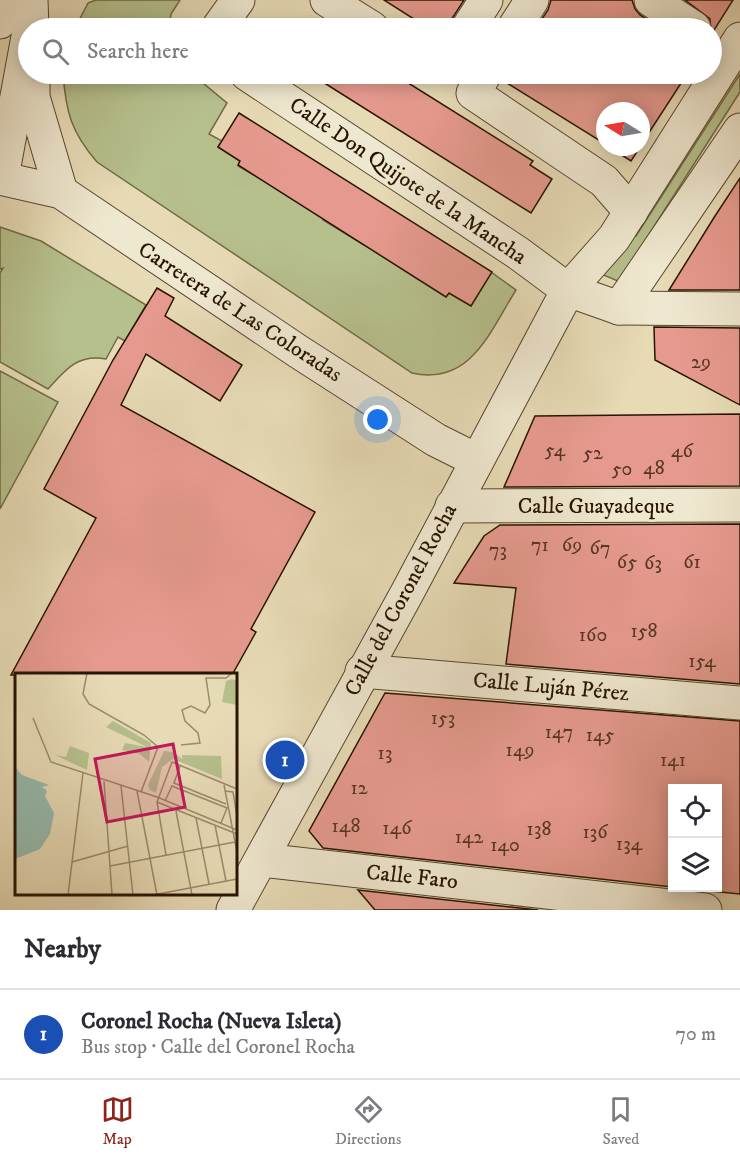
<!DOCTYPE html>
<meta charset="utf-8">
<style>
body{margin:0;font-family:"IM FELL DW Pica",serif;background:#f7f7f7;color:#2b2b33}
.controls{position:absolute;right:18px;bottom:18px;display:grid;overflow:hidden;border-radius:0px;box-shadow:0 3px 15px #0003}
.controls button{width:54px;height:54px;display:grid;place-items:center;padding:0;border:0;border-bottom:2px solid #e1e1e2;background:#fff;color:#2b2b33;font:30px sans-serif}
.compass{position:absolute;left:596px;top:102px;width:54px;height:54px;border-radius:50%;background:#fff;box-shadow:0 3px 15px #0003;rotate:281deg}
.you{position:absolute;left:378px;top:420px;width:21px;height:21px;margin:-15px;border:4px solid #fff;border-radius:50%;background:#1a73e8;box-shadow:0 0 0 9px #1a73e833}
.badge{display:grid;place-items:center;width:39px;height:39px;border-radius:50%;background:#8f2418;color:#fff;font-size:20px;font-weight:700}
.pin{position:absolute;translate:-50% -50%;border:3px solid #fff;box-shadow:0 2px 6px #0006}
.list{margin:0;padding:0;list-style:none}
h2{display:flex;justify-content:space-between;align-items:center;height:78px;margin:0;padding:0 24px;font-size:26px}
h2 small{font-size:20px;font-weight:400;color:#7c7c81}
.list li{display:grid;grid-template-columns:39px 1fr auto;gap:18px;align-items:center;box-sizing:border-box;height:90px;padding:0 24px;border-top:2px solid #e1e1e2}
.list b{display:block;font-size:22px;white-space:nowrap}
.list p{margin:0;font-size:20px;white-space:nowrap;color:#7c7c81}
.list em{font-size:20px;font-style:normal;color:#7c7c81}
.icon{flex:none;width:33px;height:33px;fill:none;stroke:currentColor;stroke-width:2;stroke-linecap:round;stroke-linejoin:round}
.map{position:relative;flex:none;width:740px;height:910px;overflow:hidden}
.search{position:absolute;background:#fff;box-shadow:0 3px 15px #0003;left:18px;right:18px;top:18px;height:66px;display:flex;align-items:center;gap:15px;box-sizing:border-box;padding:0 21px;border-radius:33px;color:#7c7c81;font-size:22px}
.sheet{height:168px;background:#fff}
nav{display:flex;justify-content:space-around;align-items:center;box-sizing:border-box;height:84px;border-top:2px solid #e1e1e2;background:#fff;font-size:16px;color:#7c7c81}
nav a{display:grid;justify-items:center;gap:3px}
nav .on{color:#8f2418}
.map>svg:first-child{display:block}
.green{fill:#b6c08d;stroke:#706a46;stroke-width:1.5}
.building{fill:#e69a8f;stroke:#291400;stroke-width:1.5}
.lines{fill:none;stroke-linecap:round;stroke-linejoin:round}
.minor-casing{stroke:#58462e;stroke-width:35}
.minor{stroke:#efe8d0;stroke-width:33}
.labels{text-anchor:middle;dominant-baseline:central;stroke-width:5;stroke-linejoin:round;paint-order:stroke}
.number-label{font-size:20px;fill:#583624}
.street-label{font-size:22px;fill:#291400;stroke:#efe8d0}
.inset-road{fill:none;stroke:#9b8b6d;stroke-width:1.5}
.view{fill:#c2185b;fill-opacity:0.15;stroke:#c2185b;stroke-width:3}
.inset-edge{fill:none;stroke:#291400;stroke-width:3}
</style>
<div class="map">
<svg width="740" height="910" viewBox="0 0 740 910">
<rect width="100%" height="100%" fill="#e7dbb6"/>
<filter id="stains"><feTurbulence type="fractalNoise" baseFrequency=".00333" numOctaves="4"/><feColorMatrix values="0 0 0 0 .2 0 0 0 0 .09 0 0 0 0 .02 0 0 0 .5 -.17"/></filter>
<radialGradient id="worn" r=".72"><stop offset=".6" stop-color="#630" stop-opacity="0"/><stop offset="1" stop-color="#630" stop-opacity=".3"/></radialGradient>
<g class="green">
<polygon points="96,0 180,0 171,14 169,28 75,28 88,3"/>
<path d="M63,74H192L227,103L209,134L222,141L218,147L240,161L238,166L325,216L323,220L364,245L367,242L405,271L446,297L449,293L471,306L491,272L516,290C490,331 471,386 412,373L97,162C71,132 66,112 63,74Z"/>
<polygon points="740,74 740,92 630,264 625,284 601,274 629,232 636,236"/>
<path d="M0,227L41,241L146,305L125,341L118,337L106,359C78,354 66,369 48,389L0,362V273L3,268L0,269Z"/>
<polygon points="0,371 58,402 0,509"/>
</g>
<g class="building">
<polygon points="384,0 464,0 446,28 428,28"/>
<polygon points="551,0 632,0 635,9 640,15 660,28 536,28 548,10"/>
<polygon points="685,0 733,0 711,35 710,19"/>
<polygon points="310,74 394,74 533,161 530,165 552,179 531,213"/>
<polygon points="504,74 687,74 641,145 641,111 605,111 605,144 502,80"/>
<polygon points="239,113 492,272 471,306 449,293 446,297 238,165 240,161 218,147"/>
<polygon points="609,147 640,147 631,161"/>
<polygon points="740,178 740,290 669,290 715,216"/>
<polygon points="157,288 174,298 165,316 242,365 220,401 146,354 121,405 315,512 251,629 256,632 232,675 11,675 96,518 44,489 113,360"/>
<polygon points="654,327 740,328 740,405 655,360"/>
<polygon points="740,414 740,486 504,487 535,416"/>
<polygon points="740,524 740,684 506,664 516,588 454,583 484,536 500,525"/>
<polygon points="385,693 740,721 740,894 680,888 717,888 717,789 672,789 672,887 323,848 309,831"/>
<polygon points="358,890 538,910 375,910"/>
</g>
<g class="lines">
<defs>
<g id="minor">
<polyline points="31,0 32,28"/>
<polyline points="327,0 372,28"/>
<polyline points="651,0 694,28"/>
<polyline points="0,22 6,0"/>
<polyline points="218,28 238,0"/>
<polyline points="468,28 486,0"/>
<polyline points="514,28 532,0"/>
<polyline points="33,74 33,97 61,192"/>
<polyline points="247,74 518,253 568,290 619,308 740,309"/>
<polyline points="485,74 473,93 604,181 631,212"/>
<polyline points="2,177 28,37"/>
<polyline points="0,178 61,192 299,352 436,440 476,460"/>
<polyline points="619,308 740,130"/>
<polyline points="452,506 740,505"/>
<polyline points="362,671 740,703"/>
<polyline points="262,860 705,910"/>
<polyline points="233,910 407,593 568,290 614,238 740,39"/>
</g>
</defs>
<use href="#minor" class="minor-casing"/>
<use href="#minor" class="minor"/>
</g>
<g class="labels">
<g class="number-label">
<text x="701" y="362">29</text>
<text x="555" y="450">54</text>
<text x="682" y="451">46</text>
<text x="593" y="453">52</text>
<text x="654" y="468">48</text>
<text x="622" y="469">50</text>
<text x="540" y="545">71</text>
<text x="572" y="545">69</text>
<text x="600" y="548">67</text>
<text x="498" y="550">73</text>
<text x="627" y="562">65</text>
<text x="692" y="562">61</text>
<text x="653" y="563">63</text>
<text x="644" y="631">158</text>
<text x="593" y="635">160</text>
<text x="702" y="661">154</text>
<text x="443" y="718">153</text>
<text x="559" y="732">147</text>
<text x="600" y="735">145</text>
<text x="520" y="750">149</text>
<text x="385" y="753">13</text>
<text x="673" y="760">141</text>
<text x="359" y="788">12</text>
<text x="346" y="826">148</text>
<text x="397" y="828">146</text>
<text x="539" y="829">138</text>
<text x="595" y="832">136</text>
<text x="469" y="837">142</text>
<text x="629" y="844">134</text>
<text x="505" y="845">140</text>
</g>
<g class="street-label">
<text transform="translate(408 181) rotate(34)">Calle Don Quijote de la Mancha</text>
<text transform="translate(240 312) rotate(33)">Carretera de Las Coloradas</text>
<text x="596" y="506">Calle Guayadeque</text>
<text transform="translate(401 600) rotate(-62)">Calle del Coronel Rocha</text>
<text transform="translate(551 687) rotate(5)">Calle Luján Pérez</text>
<text transform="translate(412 877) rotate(6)">Calle Faro</text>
</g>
</g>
<g transform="translate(15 673)">
<rect width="222" height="222" fill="#e7dbb6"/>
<path d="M217,6L222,8V32L207,29L211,8ZM98,48L136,70L134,89L125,81L107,77L110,70L132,74L91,54ZM55,73L74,80L72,97L40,82L51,84ZM149,78L159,79L167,86V82L206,83L207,106L158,86L147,94L141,120L135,117L133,112Z" fill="#b6c08d"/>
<path d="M0,94L7,102L34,112L27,114L32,118L30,123L39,140L35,161L25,176L0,186Z" fill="#97bbae"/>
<path class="inset-road" d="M72,0L68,21L74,31L129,62L143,74L126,119M18,45L36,89L142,124L222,157M166,72L185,70L183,60L170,48L167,37L176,33L190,40L195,32L191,5H211L217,0M165,93L159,110L211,131M89,108L97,222M209,112L222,179M106,113L118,222M122,118L142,222M210,118L218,119L222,143M150,128L157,113L212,135L206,150M142,129L222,161M161,138L177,222M181,145L194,211M200,152L211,208M151,182L142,129L157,89L222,116M57,189L113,173M95,193L220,169M53,222L68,100M138,222L222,206"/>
<path class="view" d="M158,71L170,134L92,149L80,86Z"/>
<rect width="222" height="222" class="inset-edge"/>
</g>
<rect width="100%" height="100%" filter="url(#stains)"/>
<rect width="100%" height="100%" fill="url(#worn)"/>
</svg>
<div class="controls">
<button><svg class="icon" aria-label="locate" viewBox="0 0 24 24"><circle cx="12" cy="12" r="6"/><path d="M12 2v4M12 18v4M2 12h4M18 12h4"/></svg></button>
<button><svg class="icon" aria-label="layers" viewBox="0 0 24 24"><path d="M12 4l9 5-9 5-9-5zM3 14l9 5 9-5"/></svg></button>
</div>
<svg class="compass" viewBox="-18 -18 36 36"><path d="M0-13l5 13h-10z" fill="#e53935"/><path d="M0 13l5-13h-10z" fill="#7c7c81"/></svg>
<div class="you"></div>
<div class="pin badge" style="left:285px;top:760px;background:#1a4fb4">1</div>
<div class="search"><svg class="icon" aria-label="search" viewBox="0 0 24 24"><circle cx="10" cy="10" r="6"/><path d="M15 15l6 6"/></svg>Search here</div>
</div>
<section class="sheet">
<h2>Nearby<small></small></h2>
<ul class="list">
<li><span class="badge" style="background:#1a4fb4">1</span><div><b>Coronel Rocha (Nueva Isleta)</b><p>Bus stop · Calle del Coronel Rocha</p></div><em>70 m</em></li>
</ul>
</section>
<nav>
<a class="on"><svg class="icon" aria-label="map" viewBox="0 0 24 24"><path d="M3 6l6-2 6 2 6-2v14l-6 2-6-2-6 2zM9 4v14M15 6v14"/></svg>Map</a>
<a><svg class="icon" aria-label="directions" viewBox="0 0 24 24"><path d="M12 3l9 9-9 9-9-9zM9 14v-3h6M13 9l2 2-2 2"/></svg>Directions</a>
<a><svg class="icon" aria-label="saved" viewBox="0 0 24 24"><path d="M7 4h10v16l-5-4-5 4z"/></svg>Saved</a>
</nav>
